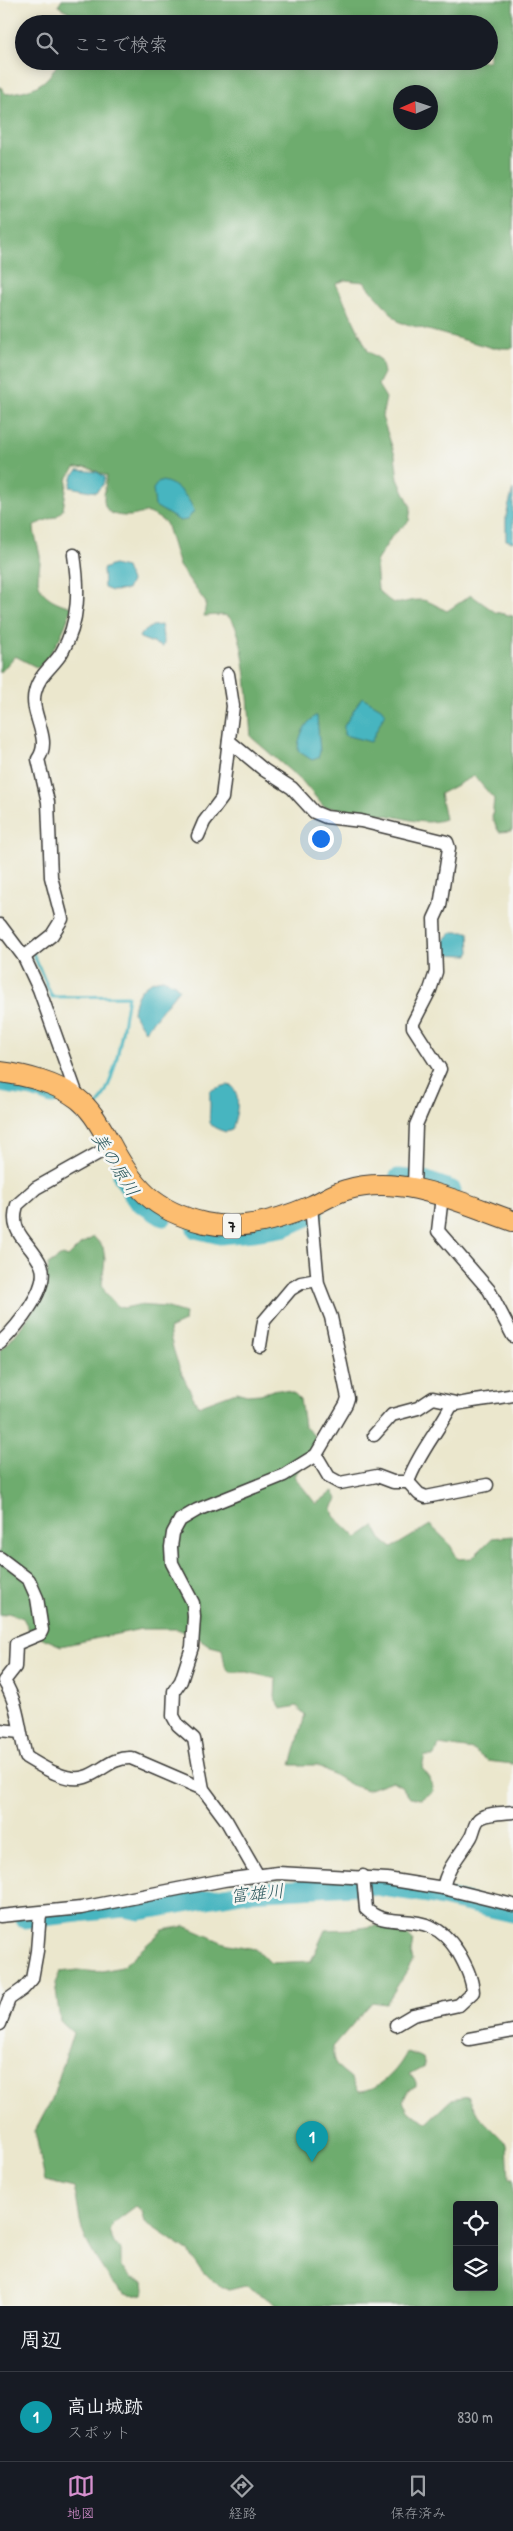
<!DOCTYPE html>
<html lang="ja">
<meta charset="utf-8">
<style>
body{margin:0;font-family:"Patrick Hand","Klee One",sans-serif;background:#242831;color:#f1f3f6}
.controls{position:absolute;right:15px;bottom:15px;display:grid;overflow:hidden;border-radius:5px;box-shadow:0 2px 12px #0003}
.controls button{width:45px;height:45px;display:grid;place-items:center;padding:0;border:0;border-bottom:1px solid #363941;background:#171b24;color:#f1f3f6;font:25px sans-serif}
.compass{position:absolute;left:393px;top:85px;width:45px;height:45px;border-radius:50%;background:#171b24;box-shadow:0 2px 12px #0003;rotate:267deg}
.you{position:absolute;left:320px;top:838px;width:18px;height:18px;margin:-12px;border:4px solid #fff;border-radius:50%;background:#1a73e8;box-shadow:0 0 0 8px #1a73e833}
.badge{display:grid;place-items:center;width:32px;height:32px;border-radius:50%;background:#d690ce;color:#fff;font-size:16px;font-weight:700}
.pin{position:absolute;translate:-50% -41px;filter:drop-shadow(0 1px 2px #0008)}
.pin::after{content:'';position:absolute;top:26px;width:18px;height:15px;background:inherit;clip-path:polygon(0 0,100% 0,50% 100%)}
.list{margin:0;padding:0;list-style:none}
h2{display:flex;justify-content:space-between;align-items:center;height:65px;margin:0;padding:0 20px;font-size:21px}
h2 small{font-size:16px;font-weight:400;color:#9ea1a6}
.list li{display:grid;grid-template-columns:32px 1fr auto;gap:15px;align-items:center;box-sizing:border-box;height:90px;padding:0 20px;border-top:1px solid #363941}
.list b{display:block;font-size:19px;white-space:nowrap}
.list p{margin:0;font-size:16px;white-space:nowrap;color:#9ea1a6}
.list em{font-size:16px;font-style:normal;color:#9ea1a6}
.icon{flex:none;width:28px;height:28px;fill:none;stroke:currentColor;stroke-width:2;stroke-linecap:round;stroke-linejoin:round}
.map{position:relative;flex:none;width:513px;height:2306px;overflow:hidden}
.search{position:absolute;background:#171b24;box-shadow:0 2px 12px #0003;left:15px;right:15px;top:15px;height:55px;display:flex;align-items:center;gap:12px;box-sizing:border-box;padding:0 18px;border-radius:28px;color:#9ea1a6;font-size:19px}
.sheet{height:155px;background:#171b24}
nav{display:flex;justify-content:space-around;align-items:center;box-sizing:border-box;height:70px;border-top:1px solid #363941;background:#171b24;font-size:14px;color:#9ea1a6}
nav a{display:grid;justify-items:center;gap:2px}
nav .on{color:#d690ce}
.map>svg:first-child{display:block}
.forest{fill:#6eac6e;stroke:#456445;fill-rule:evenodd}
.water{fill:#46b5c0;stroke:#31686e}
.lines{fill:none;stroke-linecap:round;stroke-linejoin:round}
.stream{stroke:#46b5c0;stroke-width:3}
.river{stroke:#46b5c0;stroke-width:19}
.street-casing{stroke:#3b3a37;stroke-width:15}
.primary-casing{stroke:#3b3a37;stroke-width:22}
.street{stroke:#fff;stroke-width:12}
.primary{stroke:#fcbd6f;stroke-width:20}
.labels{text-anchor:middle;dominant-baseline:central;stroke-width:5;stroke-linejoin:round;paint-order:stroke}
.shield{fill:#f6f6f2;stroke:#5d5d5c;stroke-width:1}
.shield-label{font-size:15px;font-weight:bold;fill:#1c1c1c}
.water-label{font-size:18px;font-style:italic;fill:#2d595e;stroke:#f6f6f2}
</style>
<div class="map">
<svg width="513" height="2306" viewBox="0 0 513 2306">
<rect width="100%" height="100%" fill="#f6f6f2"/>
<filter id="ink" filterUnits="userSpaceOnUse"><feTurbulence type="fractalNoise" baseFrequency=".02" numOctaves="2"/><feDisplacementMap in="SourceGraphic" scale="10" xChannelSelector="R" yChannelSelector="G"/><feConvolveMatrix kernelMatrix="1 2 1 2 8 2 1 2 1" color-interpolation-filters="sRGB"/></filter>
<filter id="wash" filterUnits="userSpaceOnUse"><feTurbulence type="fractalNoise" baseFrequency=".0096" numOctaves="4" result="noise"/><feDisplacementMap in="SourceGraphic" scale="20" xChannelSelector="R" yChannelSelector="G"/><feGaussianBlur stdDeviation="1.12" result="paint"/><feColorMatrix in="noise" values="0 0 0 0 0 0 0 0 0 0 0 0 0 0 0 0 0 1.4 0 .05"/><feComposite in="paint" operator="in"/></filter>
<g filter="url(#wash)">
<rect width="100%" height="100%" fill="#ebe7cd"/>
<g class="forest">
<path d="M62,0H513V348H493L399,322L364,282L345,280L336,284L368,351L381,360L384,373L378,385L386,398L382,417L395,455L398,479L411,507L409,521L392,536L376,562L378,590C399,612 397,600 421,600C429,600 440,608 447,611L471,595L495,612L513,616L512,831L499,832L492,818L494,799L474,776L440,794L445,819C425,826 410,819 391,816C368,812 346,810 324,807L303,782L251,737C249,716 246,624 227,616C221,614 210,616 204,616L206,603L179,566L166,523C161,520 155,515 149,513C143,512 136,516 129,516C98,517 103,499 107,476L87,467L75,468L68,477L63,510L57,516L34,525C34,536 38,545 40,556C41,563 38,572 38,579C40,597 57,603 72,607C64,631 56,649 38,668L15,656L0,673V86L6,94C33,90 46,86 59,61H489V24H72L74,15L58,6ZM400,92H430V122H400Z"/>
<path d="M94,1237L103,1247L105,1259L102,1284L105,1292L117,1306L124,1308L138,1305L165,1307L185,1313L184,1322L169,1329C173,1357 185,1382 198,1406L236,1392L247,1395L260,1394L277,1389L287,1391L295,1394L300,1399L304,1426L317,1438L313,1451L294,1476L316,1504L333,1491L337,1499L332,1508L334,1516L357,1538L374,1526L381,1539L392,1548L430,1525L449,1543L458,1559L472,1558L492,1538L513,1536V1764L487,1761L473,1750L439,1745L435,1756H425L422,1768L430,1778L433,1791L421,1799L410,1798L401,1786L392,1781L367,1790L351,1785L317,1765H291L305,1715L297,1706L282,1709L275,1699L276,1679L247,1672H230L225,1666L222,1649L210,1646L197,1637L177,1629H141L61,1646L31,1633L23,1618L8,1613L0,1615V1351C20,1333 49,1292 48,1265L63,1255L68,1257L81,1244Z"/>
<path d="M381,1925L402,1931L413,1940L411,1953L413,1961L386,2004L372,2002L333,2047C331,2064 339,2068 350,2077C354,2080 356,2087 359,2091C379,2091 398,2070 407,2052L423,2058L425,2066L410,2074L416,2082V2086L408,2090L403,2102L409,2112L427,2122L452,2099L468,2096L478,2115L507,2144L509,2179H513V2306H280L245,2286L229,2290L212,2281L197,2266L189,2252L145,2222L142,2211L136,2206L112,2224L109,2231L114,2243L121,2250V2267L131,2278L144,2281L145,2290L143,2294C139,2295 132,2296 128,2295C114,2292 85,2243 82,2229C78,2215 78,2202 74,2188L45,2181L35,2131L52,2099L73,2033L60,2021L55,1983L60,1972L78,1970L97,1972L122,1967L163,1930L185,1926L224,1943L255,1949L271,1963L311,1961L325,1930L354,1929ZM457,2205H494V2287H457Z"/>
</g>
<g class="water">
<polygon points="78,470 97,472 105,477 103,485 96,492 70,487 73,475"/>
<path d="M159,481C175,481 189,497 194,511L187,520L180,521L155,506L153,489Z"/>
<polygon points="513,489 513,542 506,540 506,516"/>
<polygon points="113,565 126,568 131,581 127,590 112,591 104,588 103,569"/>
<polygon points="161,625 164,643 163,647 140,638 139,636 152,626"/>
<polygon points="362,697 381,708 385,713 371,742 344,735 344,726"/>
<path d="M315,716H317L320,752L318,758L312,760L298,751C298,737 304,725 315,716Z"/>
<polygon points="452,932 469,932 470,952 468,955 440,954 440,945"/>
<path d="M163,979L175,984L179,989L145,1031L133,1013C135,994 143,981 163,979Z"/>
<path d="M227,1085L232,1086C242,1098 236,1116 232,1130L226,1132C207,1126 209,1124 210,1106C210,1100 209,1095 211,1090Z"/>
</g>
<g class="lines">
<path class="stream" d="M33,953L52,997L128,996C122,1030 117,1081 96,1108"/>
<g class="river">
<polyline points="0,1083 33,1088 52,1095"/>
<polyline points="122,1176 137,1201 163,1217"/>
<polyline points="398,1178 424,1180 452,1190"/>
<polyline points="196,1229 220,1235 253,1232 285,1227 314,1214"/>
<polyline points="24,1919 123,1908 140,1911 247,1892 370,1885 429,1894 513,1913"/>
</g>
</g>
</g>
<g filter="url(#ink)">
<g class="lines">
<defs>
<g id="street">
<polyline points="229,741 264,770 292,788 314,812 326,817 361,821 447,842 449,848 440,906 434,919 436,972 430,990 413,1023 413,1027 440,1069 416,1125 414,1186"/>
<polyline points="198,836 204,822 222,798 233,706 228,674"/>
<polyline points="0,925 24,957 39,989 78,1098"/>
<path d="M24,957L52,935L62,919L51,877L48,802L38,759C53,739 29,714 35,692C39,674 54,666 62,652C80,621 79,588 74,555"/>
<polyline points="442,1196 438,1231 489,1290 513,1336"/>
<path d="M0,1343C15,1329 51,1287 41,1265C30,1241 8,1235 17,1205L36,1188L111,1146"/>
<polyline points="260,1346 264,1321 291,1289 301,1283 317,1280"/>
<polyline points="374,1435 392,1415 418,1408 433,1398 456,1403"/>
<path d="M316,1455L329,1477L340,1483L377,1476L393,1482H408C417,1456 438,1431 451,1406C459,1402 500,1398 513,1395"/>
<polyline points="408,1482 419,1494 426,1497 487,1485"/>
<path d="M0,1558L29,1580L37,1598L42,1630L40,1634L16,1644L15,1667L4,1681C19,1705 19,1731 26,1757C41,1766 66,1783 85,1777C102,1772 111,1757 131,1758L203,1789"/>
<polyline points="0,1730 20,1732"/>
<polyline points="257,1874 226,1820 203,1789 194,1739 178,1725 173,1716 174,1691 181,1681 192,1647 194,1617 193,1603 172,1563 171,1547 173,1533 180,1520 197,1510 284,1475 316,1455 346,1404 348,1398 331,1317 318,1284 311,1206"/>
<path d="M363,1876L366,1909C391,1934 427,1903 458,1952C465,1964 472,1977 473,1992L459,2005L413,2015L396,2025"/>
<path d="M443,1888C447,1867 461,1854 471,1837C474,1832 474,1824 479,1819C486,1813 503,1813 513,1812"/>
<polyline points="0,1916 81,1908 224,1880 278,1873 387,1879 443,1888 513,1905"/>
<polyline points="0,2024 9,1999 23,1989 32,1979 37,1951 40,1913"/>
<polyline points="469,2039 513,2031"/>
</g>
<path id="primary" d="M0,1072C25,1075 57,1083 78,1099C92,1110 100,1126 109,1141C133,1187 153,1211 205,1223C241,1231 279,1220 311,1206C323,1201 334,1193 346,1190C402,1173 461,1203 513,1221"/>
</defs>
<use href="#street" class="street-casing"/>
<use href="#primary" class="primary-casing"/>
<use href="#street" class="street"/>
<use href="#primary" class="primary"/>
</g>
</g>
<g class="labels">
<rect class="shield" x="223" y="1213.5" width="18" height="25" rx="4"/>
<g class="shield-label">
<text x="232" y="1226">7</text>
</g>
<g class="water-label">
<text transform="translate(116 1164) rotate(58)">美の原川</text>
<text transform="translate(257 1893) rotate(-6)">富雄川</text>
</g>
</g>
</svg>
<div class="controls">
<button><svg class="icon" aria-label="locate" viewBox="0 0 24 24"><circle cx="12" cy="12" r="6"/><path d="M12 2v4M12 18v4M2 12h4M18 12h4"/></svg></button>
<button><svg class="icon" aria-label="layers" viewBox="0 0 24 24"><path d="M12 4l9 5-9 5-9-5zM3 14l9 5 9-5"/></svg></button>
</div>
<svg class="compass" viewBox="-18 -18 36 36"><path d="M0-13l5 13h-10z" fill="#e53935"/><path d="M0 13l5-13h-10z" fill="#9ea1a6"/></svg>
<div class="you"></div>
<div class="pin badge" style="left:312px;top:2162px;background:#0f9aa8">1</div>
<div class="search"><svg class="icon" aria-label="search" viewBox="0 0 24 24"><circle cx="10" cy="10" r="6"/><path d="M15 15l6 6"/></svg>ここで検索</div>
</div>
<section class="sheet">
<h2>周辺<small></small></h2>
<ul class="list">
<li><span class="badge" style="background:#0f9aa8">1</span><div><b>高山城跡</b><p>スポット</p></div><em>830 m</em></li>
</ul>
</section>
<nav>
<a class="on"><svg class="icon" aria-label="map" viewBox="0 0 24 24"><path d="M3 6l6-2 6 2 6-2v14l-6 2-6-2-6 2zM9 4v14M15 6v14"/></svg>地図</a>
<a><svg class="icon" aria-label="directions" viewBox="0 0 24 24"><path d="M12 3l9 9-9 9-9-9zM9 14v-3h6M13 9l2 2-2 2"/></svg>経路</a>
<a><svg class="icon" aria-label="saved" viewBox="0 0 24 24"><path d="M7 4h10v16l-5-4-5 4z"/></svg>保存済み</a>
</nav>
